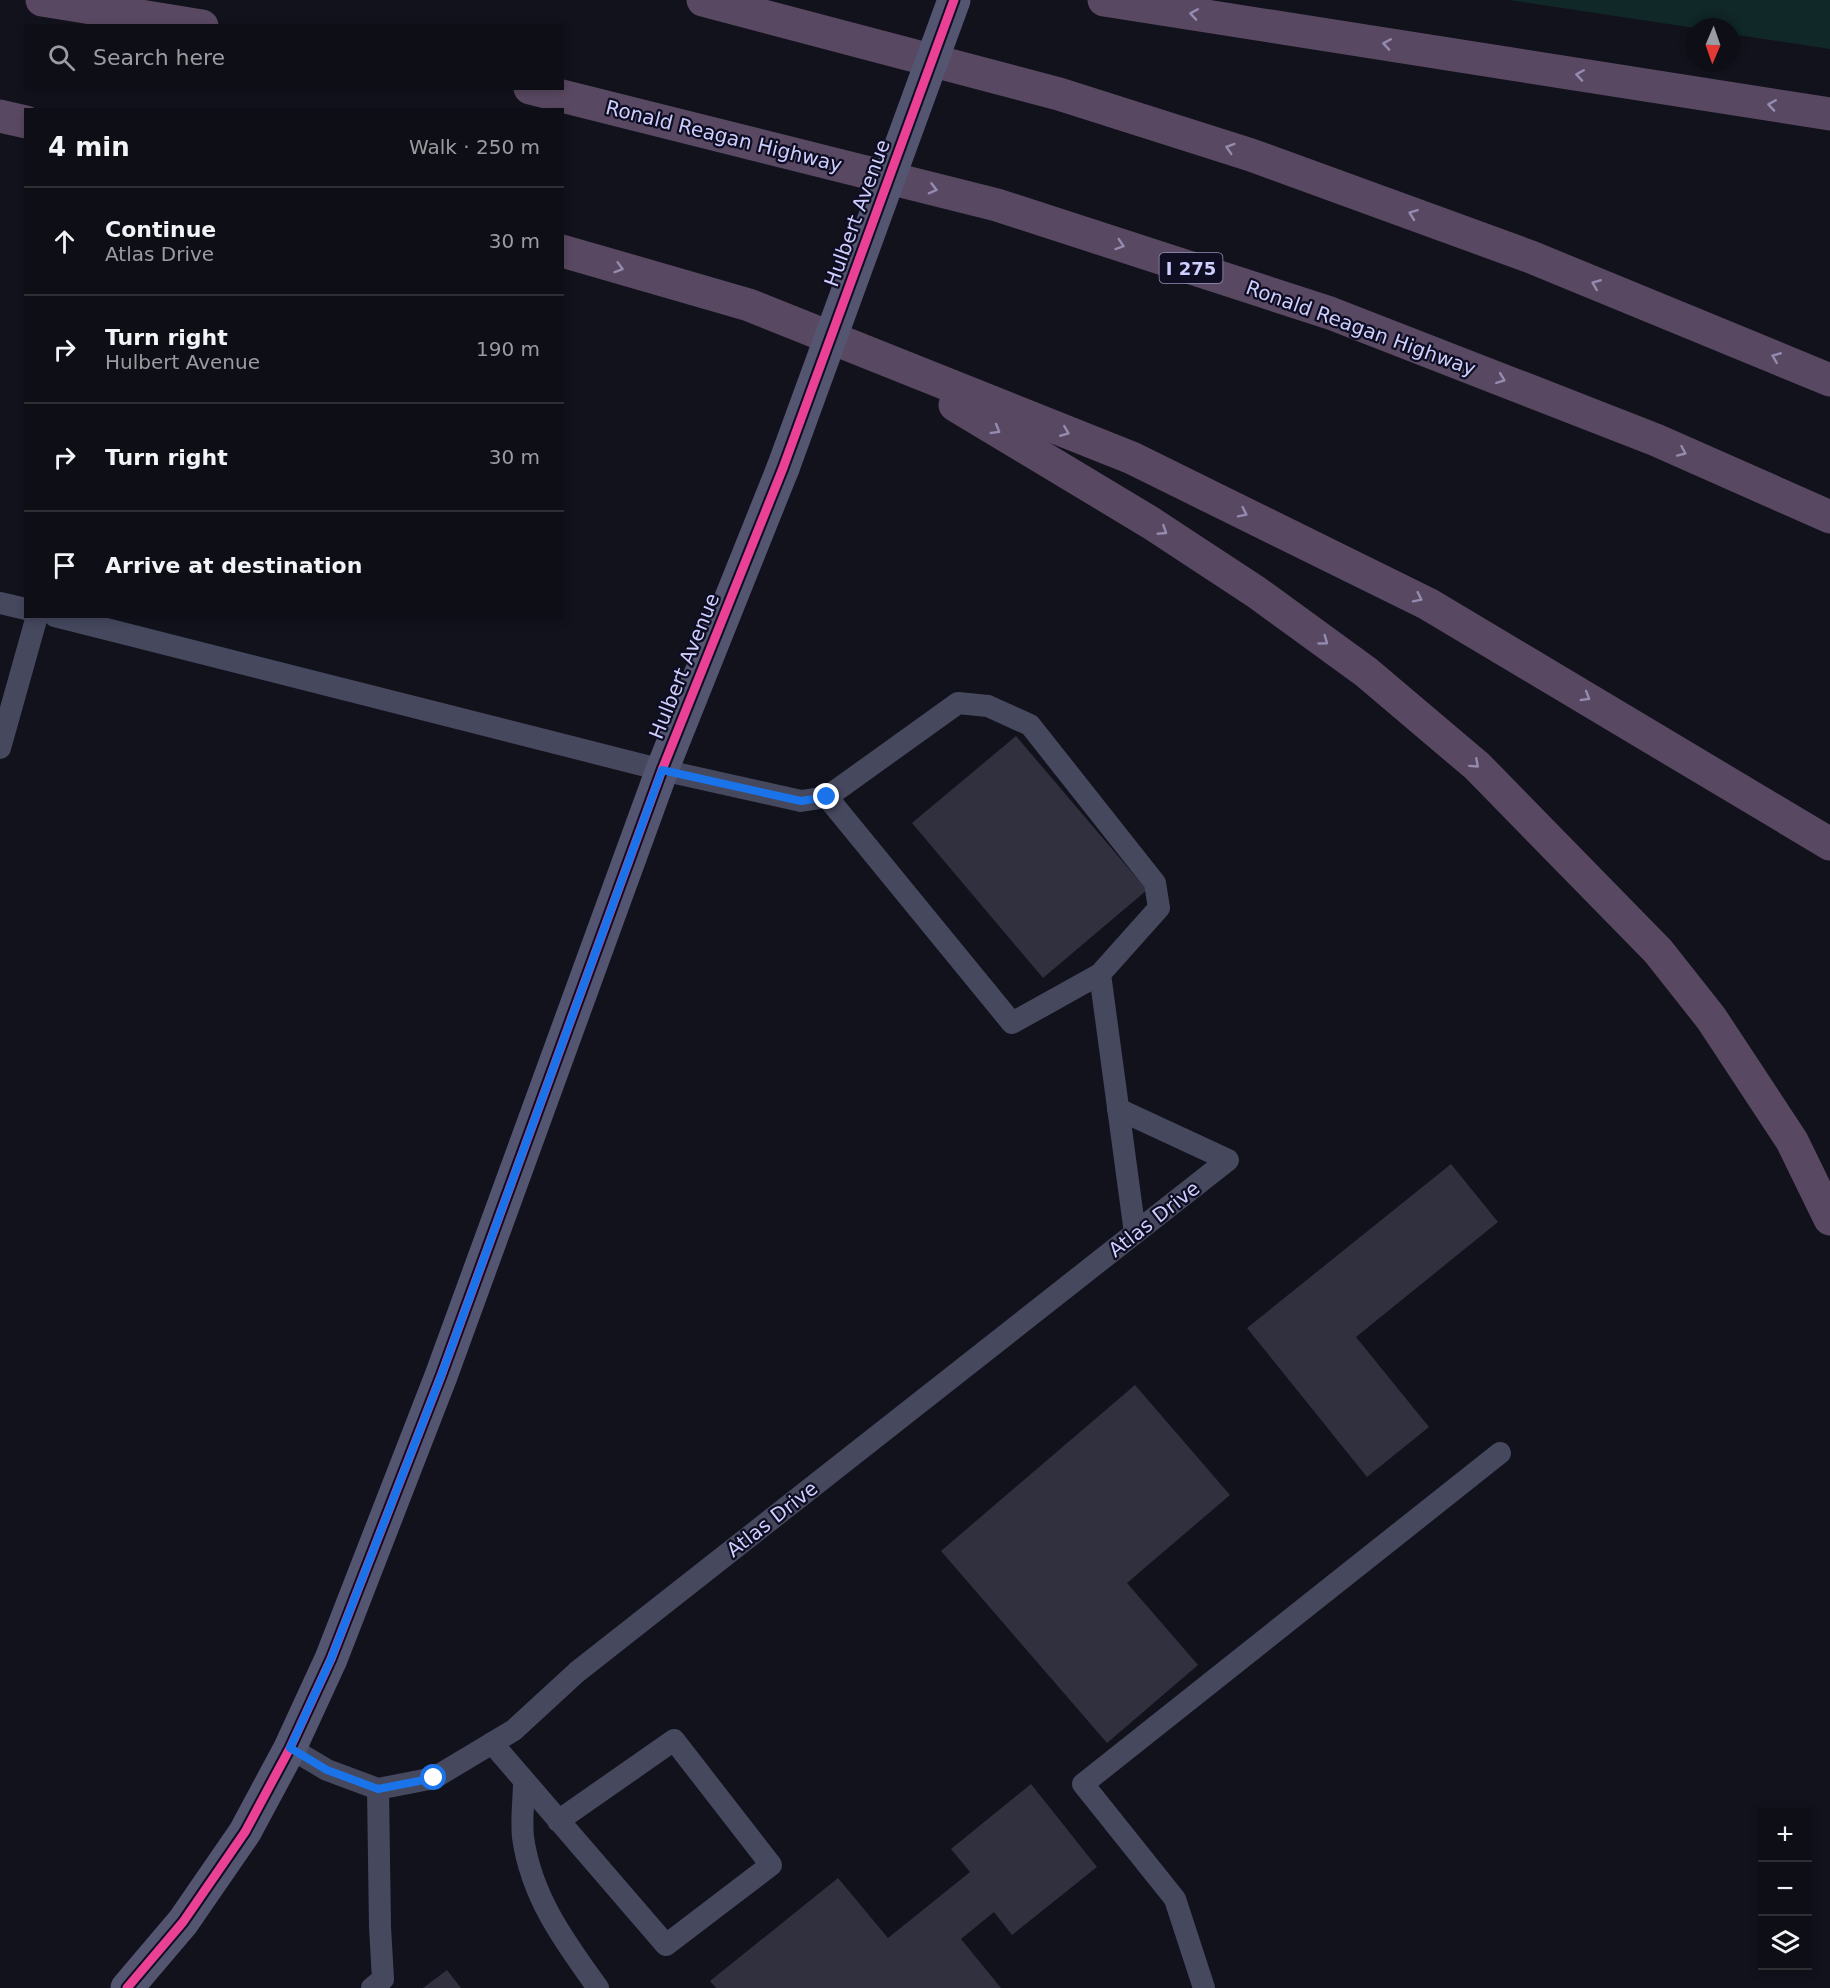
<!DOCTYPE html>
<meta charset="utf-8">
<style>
body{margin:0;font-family:"DejaVu Sans",sans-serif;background:#17171f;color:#f1f3f6}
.controls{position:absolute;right:18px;bottom:18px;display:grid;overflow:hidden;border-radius:0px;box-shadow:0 3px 9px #0003}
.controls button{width:54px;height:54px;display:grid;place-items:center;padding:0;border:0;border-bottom:2px solid #2e2e35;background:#0e0e16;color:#f1f3f6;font:30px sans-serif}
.compass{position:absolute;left:1686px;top:18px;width:54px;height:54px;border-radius:50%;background:#0e0e16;box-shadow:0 3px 9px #0003;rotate:182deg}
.stop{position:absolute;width:18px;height:18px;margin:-14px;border:4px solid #1a73e8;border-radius:50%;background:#fff}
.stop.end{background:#1a73e8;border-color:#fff;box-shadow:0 2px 6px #0008}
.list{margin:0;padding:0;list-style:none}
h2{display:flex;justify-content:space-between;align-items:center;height:78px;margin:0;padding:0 24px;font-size:26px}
h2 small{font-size:20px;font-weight:400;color:#9b9ca1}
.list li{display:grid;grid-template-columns:39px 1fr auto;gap:18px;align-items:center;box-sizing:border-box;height:108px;padding:0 24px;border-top:2px solid #2e2e35}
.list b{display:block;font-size:22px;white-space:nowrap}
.list p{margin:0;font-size:20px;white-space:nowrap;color:#9b9ca1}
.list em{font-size:20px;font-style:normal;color:#9b9ca1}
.icon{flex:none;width:33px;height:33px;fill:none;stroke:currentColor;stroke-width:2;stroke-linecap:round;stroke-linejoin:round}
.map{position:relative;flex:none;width:1830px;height:1988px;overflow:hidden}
.search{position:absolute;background:#0e0e16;box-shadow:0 3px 9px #0003;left:24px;top:24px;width:540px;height:66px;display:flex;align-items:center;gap:15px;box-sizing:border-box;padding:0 21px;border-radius:0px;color:#9b9ca1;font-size:22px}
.panel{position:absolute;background:#0e0e16;box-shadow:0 3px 9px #0003;left:24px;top:108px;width:540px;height:510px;border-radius:0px}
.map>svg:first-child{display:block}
.green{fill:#102827}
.building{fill:#30303f}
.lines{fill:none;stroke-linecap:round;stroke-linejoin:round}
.lane{stroke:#46485e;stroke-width:22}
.secondary{stroke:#535571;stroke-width:33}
.highway{stroke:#594861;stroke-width:33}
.secondary-bridge{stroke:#535571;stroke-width:33}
.cycleway-casing{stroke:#0e0d22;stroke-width:13}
.cycleway{stroke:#ea4096;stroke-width:9}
.oneway{stroke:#948bb0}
.route{stroke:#1a73e8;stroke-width:8}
.labels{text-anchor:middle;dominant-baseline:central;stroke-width:4.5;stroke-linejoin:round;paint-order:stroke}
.shield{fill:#0e0d22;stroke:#9494bd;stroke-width:1.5}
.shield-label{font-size:18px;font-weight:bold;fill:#ceceff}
.street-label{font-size:20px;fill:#ceceff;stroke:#0e0d22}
</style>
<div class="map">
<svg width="1830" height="1988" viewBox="0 0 1830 1988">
<rect width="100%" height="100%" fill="#12121d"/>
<polygon class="green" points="1509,0 1830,0 1830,49 1731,34 1731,27 1695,28"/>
<g class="building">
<polygon points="1016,736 1147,890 1043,978 912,823"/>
<polygon points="1451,1164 1498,1222 1356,1337 1429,1427 1367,1477 1247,1328"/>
<polygon points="1135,1385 1230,1495 1127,1583 1198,1665 1107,1743 941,1551"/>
<polygon points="1031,1784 1097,1867 1012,1935 994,1912 961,1939 1001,1988 716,1988 710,1981 838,1878 888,1938 970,1872 951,1849"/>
<polygon points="447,1970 461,1988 423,1988"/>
</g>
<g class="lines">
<g class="lane">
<polyline points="0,603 26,609"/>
<polyline points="55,616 662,770 801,801 827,797 958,703 988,706 1030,725 1155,883 1159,908 1100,974 1135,1233"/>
<polyline points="0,748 37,616"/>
<polyline points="827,797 1012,1023 1100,974"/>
<polyline points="492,1743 666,1945 771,1865 674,1740 558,1821"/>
<polyline points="290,1748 327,1770 378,1789 434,1778 514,1730 577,1672 1228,1160 1118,1109"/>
<path d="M524,1781C524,1799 521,1819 523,1837C531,1896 564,1941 598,1988"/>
<polyline points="372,1988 383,1979 380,1927 378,1789"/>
<polyline points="1204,1988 1175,1899 1083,1784 1500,1453"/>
</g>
<polyline class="secondary" points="127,1988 183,1922 245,1832 290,1748 331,1659 441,1376 662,770 783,468"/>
<g class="highway">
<polyline points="42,0 202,26"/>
<polyline points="703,0 1059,94 1251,155 1531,257 1830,380"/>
<polyline points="1104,0 1830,114"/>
<polyline points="530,88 997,205 1330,313 1656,440 1830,517"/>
<polyline points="0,116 26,122"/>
<polyline points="562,251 749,305 1132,458 1428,604 1830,844"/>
<polyline points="955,405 1151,523 1256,592 1366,672 1477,766 1658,951 1711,1018 1792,1141 1830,1219"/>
</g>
<polyline class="secondary-bridge" points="783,468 954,0"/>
<defs>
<polyline id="cycleway" points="127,1988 183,1922 245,1832 290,1748 331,1659 441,1376 662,770 783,468 954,0"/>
</defs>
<use href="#cycleway" class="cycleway-casing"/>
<use href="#cycleway" class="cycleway"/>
</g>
<defs><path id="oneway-chevron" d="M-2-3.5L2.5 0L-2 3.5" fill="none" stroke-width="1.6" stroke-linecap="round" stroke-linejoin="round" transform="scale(1.5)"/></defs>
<g class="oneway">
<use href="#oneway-chevron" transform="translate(1194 14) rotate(-171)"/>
<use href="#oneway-chevron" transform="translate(1387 44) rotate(-171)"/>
<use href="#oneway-chevron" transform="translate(1580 75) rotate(-171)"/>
<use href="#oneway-chevron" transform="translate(1772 105) rotate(-171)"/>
<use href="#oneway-chevron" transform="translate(1230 148) rotate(-162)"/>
<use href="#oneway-chevron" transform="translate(933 189) rotate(14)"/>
<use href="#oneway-chevron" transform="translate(1413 214) rotate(-160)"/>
<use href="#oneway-chevron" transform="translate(1120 245) rotate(18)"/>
<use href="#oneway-chevron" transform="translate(619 268) rotate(16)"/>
<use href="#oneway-chevron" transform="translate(1596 284) rotate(-158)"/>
<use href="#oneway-chevron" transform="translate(1776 357) rotate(-158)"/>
<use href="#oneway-chevron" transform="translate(1501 379) rotate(21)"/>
<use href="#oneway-chevron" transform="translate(996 430) rotate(31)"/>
<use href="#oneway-chevron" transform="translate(1065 432) rotate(22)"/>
<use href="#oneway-chevron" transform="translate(1682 452) rotate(24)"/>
<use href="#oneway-chevron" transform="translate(1243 513) rotate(26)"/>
<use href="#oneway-chevron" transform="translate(1163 531) rotate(33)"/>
<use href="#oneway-chevron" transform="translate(1418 598) rotate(26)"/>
<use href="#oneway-chevron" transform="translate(1324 641) rotate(36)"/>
<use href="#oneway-chevron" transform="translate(1586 697) rotate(31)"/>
<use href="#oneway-chevron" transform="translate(1475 764) rotate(42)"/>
</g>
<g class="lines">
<polyline class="route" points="434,1778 378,1789 327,1770 290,1748 331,1659 441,1376 662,770 801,801 827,797"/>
</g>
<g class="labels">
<rect class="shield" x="1159.5" y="253" width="63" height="30" rx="4.5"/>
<g class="shield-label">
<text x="1191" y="268">I 275</text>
</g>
<g class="street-label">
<text transform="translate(724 136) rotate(14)">Ronald Reagan Highway</text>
<text transform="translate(857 213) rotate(-70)">Hulbert Avenue</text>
<text transform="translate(1361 328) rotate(20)">Ronald Reagan Highway</text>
<text transform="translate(684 666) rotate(-68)">Hulbert Avenue</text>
<text transform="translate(1154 1219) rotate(-38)">Atlas Drive</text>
<text transform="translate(772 1519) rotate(-38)">Atlas Drive</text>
</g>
</g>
</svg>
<div class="controls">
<button>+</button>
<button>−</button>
<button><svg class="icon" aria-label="layers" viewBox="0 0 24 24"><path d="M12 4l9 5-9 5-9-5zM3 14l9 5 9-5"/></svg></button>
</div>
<svg class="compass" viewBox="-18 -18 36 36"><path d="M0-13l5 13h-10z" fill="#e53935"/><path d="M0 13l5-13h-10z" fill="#9b9ca1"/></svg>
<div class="stop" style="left:434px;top:1778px"></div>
<div class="stop end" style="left:827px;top:797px"></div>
<div class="search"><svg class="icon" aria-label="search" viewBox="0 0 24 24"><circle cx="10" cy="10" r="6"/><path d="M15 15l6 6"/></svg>Search here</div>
<section class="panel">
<h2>4 min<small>Walk · 250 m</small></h2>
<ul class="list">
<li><svg class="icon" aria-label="ahead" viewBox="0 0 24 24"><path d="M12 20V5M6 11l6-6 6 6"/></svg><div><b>Continue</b><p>Atlas Drive</p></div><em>30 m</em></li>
<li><svg class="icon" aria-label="right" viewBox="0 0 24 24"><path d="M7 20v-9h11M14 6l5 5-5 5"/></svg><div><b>Turn right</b><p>Hulbert Avenue</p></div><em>190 m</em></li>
<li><svg class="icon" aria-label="right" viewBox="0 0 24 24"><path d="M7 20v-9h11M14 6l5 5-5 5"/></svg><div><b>Turn right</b></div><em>30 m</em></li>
<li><svg class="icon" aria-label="arrive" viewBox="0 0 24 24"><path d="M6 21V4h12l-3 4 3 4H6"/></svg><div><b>Arrive at destination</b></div></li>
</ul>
</section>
</div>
